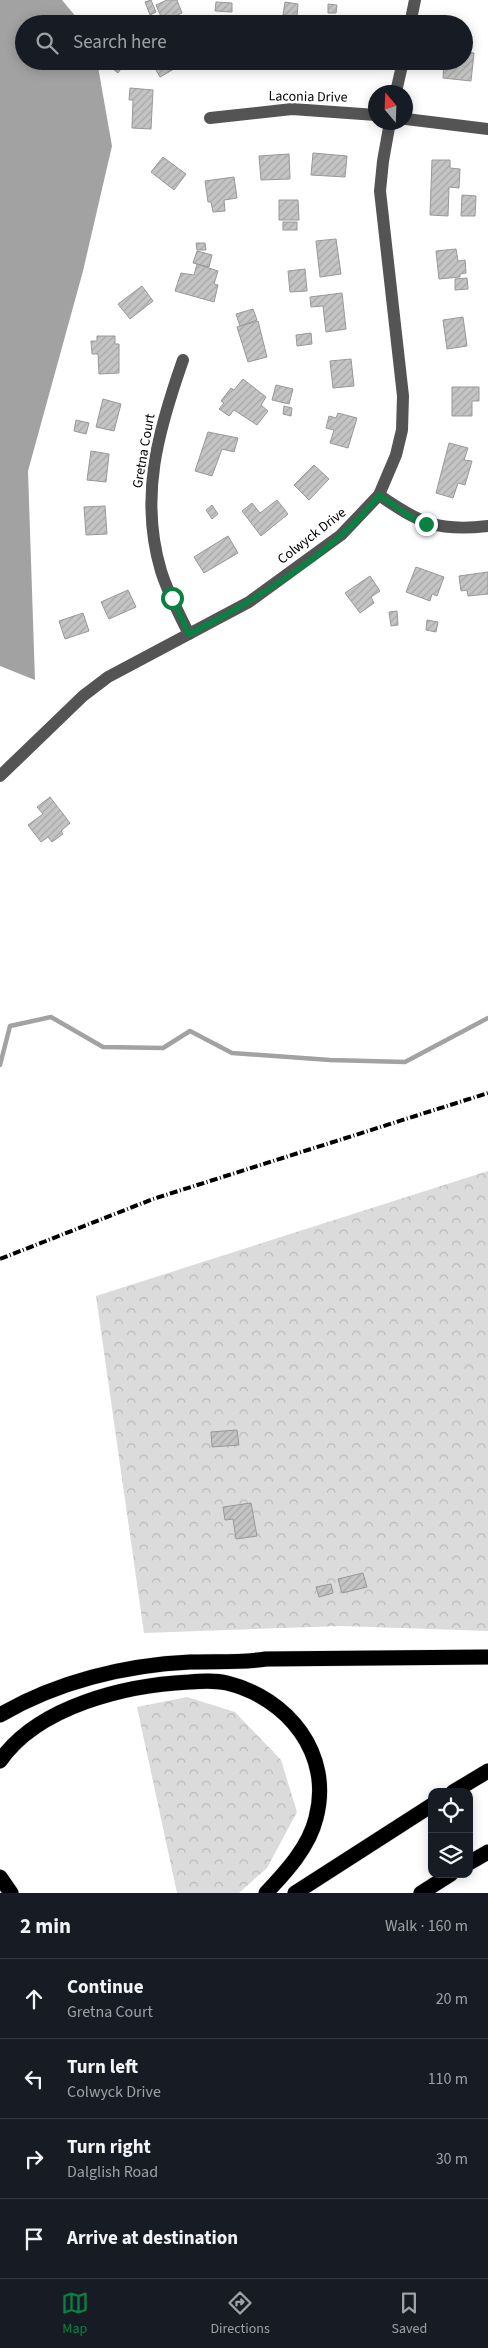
<!DOCTYPE html>
<meta charset="utf-8">
<style>
body{margin:0;font-family:"Source Sans 3",sans-serif;background:#20242c;color:#f1f3f6}
.controls{position:absolute;right:15px;bottom:15px;display:grid;overflow:hidden;border-radius:10px;box-shadow:0 2px 12px #0003}
.controls button{width:45px;height:45px;display:grid;place-items:center;padding:0;border:0;border-bottom:1px solid #363941;background:#171b24;color:#f1f3f6;font:25px sans-serif}
.compass{position:absolute;left:368px;top:85px;width:45px;height:45px;border-radius:50%;background:#171b24;box-shadow:0 2px 12px #0003;rotate:341deg}
.stop{position:absolute;width:15px;height:15px;margin:-11px;border:4px solid #0b8043;border-radius:50%;background:#fff}
.stop.end{background:#0b8043;border-color:#fff;box-shadow:0 1px 5px #0008}
.list{margin:0;padding:0;list-style:none}
h2{display:flex;justify-content:space-between;align-items:center;height:65px;margin:0;padding:0 20px;font-size:21px}
h2 small{font-size:16px;font-weight:400;color:#9ea1a6}
.list li{display:grid;grid-template-columns:32px 1fr auto;gap:15px;align-items:center;box-sizing:border-box;height:80px;padding:0 20px;border-top:1px solid #363941}
.list b{display:block;font-size:19px;white-space:nowrap}
.list p{margin:0;font-size:16px;white-space:nowrap;color:#9ea1a6}
.list em{font-size:16px;font-style:normal;color:#9ea1a6}
.icon{flex:none;width:28px;height:28px;fill:none;stroke:currentColor;stroke-width:2;stroke-linecap:round;stroke-linejoin:round}
.map{position:relative;flex:none;width:488px;height:1893px;overflow:hidden}
.search{position:absolute;background:#171b24;box-shadow:0 2px 12px #0003;left:15px;right:15px;top:15px;height:55px;display:flex;align-items:center;gap:12px;box-sizing:border-box;padding:0 18px;border-radius:28px;color:#9ea1a6;font-size:19px}
.sheet{height:385px;background:#171b24}
nav{display:flex;justify-content:space-around;align-items:center;box-sizing:border-box;height:70px;border-top:1px solid #363941;background:#171b24;font-size:14px;color:#9ea1a6}
nav a{display:grid;justify-items:center;gap:2px}
nav .on{color:#0b8043}
.map>svg:first-child{display:block}
.forest{fill:url(#forest-crowns)}
.water{fill:#a2a2a2}
.lines{fill:none;stroke-linecap:round;stroke-linejoin:round}
.stream{stroke:#a2a2a2;stroke-width:4.5}
.building{fill:url(#building-hatch);stroke:#989898}
.highway-casing{stroke:#dbdbdb;stroke-width:16}
.minor{stroke:#545454;stroke-width:12}
.highway{stroke:#000;stroke-width:15}
.rail{stroke:#000;stroke-width:4;stroke-dasharray:8 2.5 1 2.5;stroke-linecap:butt}
.route{stroke:#0b8043;stroke-width:6}
.labels{text-anchor:middle;dominant-baseline:central;stroke-width:5;stroke-linejoin:round;paint-order:stroke}
.street-label{font-size:14px;fill:#000;stroke:#fff}
</style>
<div class="map">
<svg width="488" height="1893" viewBox="0 0 488 1893">
<defs>
<pattern id="forest-crowns" width="20" height="18" patternUnits="userSpaceOnUse" patternTransform="scale(1.25)"><rect width="20" height="18" fill="#dbdbdb"/><path d="M2 6a3 3 0 1 1 6 0M12 15a3 3 0 1 1 6 0" fill="none" stroke="#bababa"/></pattern>
<pattern id="building-hatch" width="6" height="6" patternUnits="userSpaceOnUse" patternTransform="scale(1.25)"><rect width="6" height="6" fill="#c4c4c4"/><path d="M-1 1l2-2M0 6l6-6M5 7l2-2" fill="none" stroke="#a7a7a7"/></pattern>
</defs>
<rect width="100%" height="100%" fill="#fff"/>
<g class="forest">
<polygon points="488,1171 488,1631 342,1626 144,1633 96,1296"/>
<polygon points="187,1697 235,1712 281,1760 297,1812 267,1868 239,1893 177,1893 137,1707"/>
</g>
<polygon class="water" points="0,0 62,0 82,24 24,24 24,61 97,61 112,146 83,271 28,471 35,680 0,666"/>
<g class="lines">
<polyline class="stream" points="0,1065 10,1026 51,1017 103,1047 163,1048 190,1031 232,1053 330,1060 405,1062 488,1018"/>
</g>
<g class="building">
<polygon points="151,0 156,12 150,15 145,2"/>
<polygon points="167,0 177,0 182,13 163,21 156,5"/>
<polygon points="216,2 232,3 232,12 215,11"/>
<polygon points="285,2 298,4 297,17 283,15"/>
<polygon points="328,4 337,5 336,13 328,13"/>
<polygon points="464,52 474,53 471,81 443,78 444,61 464,61"/>
<polygon points="112,61 123,66 118,73 109,66"/>
<polygon points="151,61 188,61 160,77"/>
<polygon points="321,61 367,61 366,68"/>
<polygon points="130,88 153,90 151,129 132,128 133,100 129,100"/>
<polygon points="313,153 347,156 345,177 311,175"/>
<polygon points="289,154 290,179 261,180 259,156"/>
<polygon points="163,157 186,174 174,190 151,172"/>
<polygon points="432,160 450,160 450,168 460,169 459,188 449,187 448,216 430,215"/>
<polygon points="234,177 237,198 224,200 225,211 213,212 211,202 208,202 205,181"/>
<polygon points="462,195 476,196 475,216 461,216"/>
<polygon points="279,200 298,200 299,220 279,220"/>
<rect x="283" y="222" width="14" height="8"/>
<polygon points="336,239 341,274 320,277 316,241"/>
<polygon points="196,243 205,243 206,250 197,250"/>
<polygon points="456,249 458,261 465,260 466,273 460,274 460,277 439,279 436,251"/>
<polygon points="197,251 212,255 209,267 193,263"/>
<polygon points="197,264 218,271 214,284 218,285 214,302 175,291 181,273 194,275"/>
<polygon points="305,269 307,291 290,292 288,271"/>
<polygon points="467,278 468,289 455,290 455,279"/>
<polygon points="142,286 153,301 130,319 118,304"/>
<polygon points="342,293 346,329 326,332 323,306 311,307 310,297"/>
<polygon points="253,309 257,320 240,326 236,314"/>
<polygon points="463,317 467,346 447,349 443,320"/>
<polygon points="258,321 267,357 248,362 237,327"/>
<polygon points="311,333 312,344 297,346 296,335"/>
<polygon points="97,336 115,336 115,344 119,344 119,373 99,374 98,354 92,354 91,341 97,341"/>
<polygon points="351,359 354,386 333,388 330,361"/>
<polygon points="243,379 266,397 261,405 268,411 257,425 234,410 229,416 219,409 224,403 221,401 231,388 234,390"/>
<polygon points="276,385 293,389 289,404 272,400"/>
<polygon points="452,387 479,387 479,401 472,401 472,416 452,416"/>
<polygon points="103,399 121,404 114,431 96,427"/>
<polygon points="284,406 292,408 291,416 283,414"/>
<polygon points="338,413 357,418 348,448 330,443 334,430 326,428 329,416 336,418"/>
<polygon points="76,420 89,423 86,434 74,431"/>
<polygon points="208,432 238,438 234,452 222,449 212,476 195,471"/>
<polygon points="449,443 468,448 464,460 472,461 465,485 458,483 453,498 436,493"/>
<polygon points="91,451 109,454 106,482 87,480"/>
<polygon points="314,465 329,479 309,500 294,485"/>
<polygon points="277,500 288,514 261,536 242,511 252,503 260,513"/>
<polygon points="212,505 218,514 212,519 206,510"/>
<polygon points="105,506 107,534 86,535 84,507"/>
<polygon points="228,536 238,553 204,573 194,557"/>
<polygon points="416,567 444,577 437,596 432,594 430,601 406,592"/>
<polygon points="488,572 488,594 468,596 467,590 461,591 459,576"/>
<polygon points="370,576 380,591 371,597 374,603 360,613 345,593"/>
<polygon points="128,590 136,607 109,619 101,602"/>
<polygon points="397,611 398,625 391,626 389,612"/>
<polygon points="83,613 89,631 65,639 59,621"/>
<polygon points="427,620 438,622 436,632 426,630"/>
<polygon points="50,797 70,823 61,831 63,834 52,842 48,837 41,842 28,825 43,814 37,807"/>
<polygon points="237,1430 239,1445 212,1447 211,1432"/>
<polygon points="251,1503 257,1536 236,1539 233,1519 225,1520 223,1507"/>
<polygon points="363,1573 367,1587 342,1593 338,1579"/>
<polygon points="331,1584 333,1593 319,1597 316,1587"/>
</g>
<g class="lines">
<defs>
<g id="highway">
<path d="M0,1715C56,1682 125,1665 190,1662C216,1661 240,1663 266,1659L488,1657"/>
<path d="M0,1761C38,1706 126,1685 189,1682C202,1681 215,1680 227,1683C288,1698 333,1754 316,1818C309,1847 286,1872 266,1893"/>
<polyline points="453,1792 488,1771"/>
<polyline points="469,1863 488,1852"/>
<polyline points="0,1877 11,1893"/>
<polyline points="295,1893 432,1805"/>
<polyline points="421,1893 451,1874"/>
</g>
</defs>
<use href="#highway" class="highway-casing"/>
<g class="minor">
<polyline points="410,24 415,0"/>
<polyline points="396,92 403,61"/>
<polyline points="210,118 292,109 376,115"/>
<polyline points="406,119 488,129"/>
<path d="M183,360C158,431 139,497 161,571C168,593 179,614 189,634"/>
<path d="M379,495C419,523 438,532 488,526"/>
<polyline points="0,776 83,696 108,677 249,602 341,535 379,495 396,455 402,430 403,396 380,191 383,161 390,122"/>
</g>
<use href="#highway" class="highway"/>
<polyline class="rail" points="0,1259 153,1199 488,1093"/>
</g>
<g class="lines">
<path class="route" d="M172,598L189,634C251,603 337,551 379,495L409,516L426,524"/>
</g>
<g class="labels">
<g class="street-label">
<text transform="translate(308 97) rotate(1)">Laconia Drive</text>
<text transform="translate(144 451) rotate(-80)">Gretna Court</text>
<text transform="translate(312 536) rotate(-38)">Colwyck Drive</text>
</g>
</g>
</svg>
<div class="controls">
<button><svg class="icon" aria-label="locate" viewBox="0 0 24 24"><circle cx="12" cy="12" r="6"/><path d="M12 2v4M12 18v4M2 12h4M18 12h4"/></svg></button>
<button><svg class="icon" aria-label="layers" viewBox="0 0 24 24"><path d="M12 4l9 5-9 5-9-5zM3 14l9 5 9-5"/></svg></button>
</div>
<svg class="compass" viewBox="-18 -18 36 36"><path d="M0-13l5 13h-10z" fill="#e53935"/><path d="M0 13l5-13h-10z" fill="#9ea1a6"/></svg>
<div class="stop" style="left:172px;top:598px"></div>
<div class="stop end" style="left:426px;top:524px"></div>
<div class="search"><svg class="icon" aria-label="search" viewBox="0 0 24 24"><circle cx="10" cy="10" r="6"/><path d="M15 15l6 6"/></svg>Search here</div>
</div>
<section class="sheet">
<h2>2 min<small>Walk · 160 m</small></h2>
<ul class="list">
<li><svg class="icon" aria-label="ahead" viewBox="0 0 24 24"><path d="M12 20V5M6 11l6-6 6 6"/></svg><div><b>Continue</b><p>Gretna Court</p></div><em>20 m</em></li>
<li><svg class="icon" aria-label="left" viewBox="0 0 24 24"><path d="M17 20v-9H6M10 6l-5 5 5 5"/></svg><div><b>Turn left</b><p>Colwyck Drive</p></div><em>110 m</em></li>
<li><svg class="icon" aria-label="right" viewBox="0 0 24 24"><path d="M7 20v-9h11M14 6l5 5-5 5"/></svg><div><b>Turn right</b><p>Dalglish Road</p></div><em>30 m</em></li>
<li><svg class="icon" aria-label="arrive" viewBox="0 0 24 24"><path d="M6 21V4h12l-3 4 3 4H6"/></svg><div><b>Arrive at destination</b></div></li>
</ul>
</section>
<nav>
<a class="on"><svg class="icon" aria-label="map" viewBox="0 0 24 24"><path d="M3 6l6-2 6 2 6-2v14l-6 2-6-2-6 2zM9 4v14M15 6v14"/></svg>Map</a>
<a><svg class="icon" aria-label="directions" viewBox="0 0 24 24"><path d="M12 3l9 9-9 9-9-9zM9 14v-3h6M13 9l2 2-2 2"/></svg>Directions</a>
<a><svg class="icon" aria-label="saved" viewBox="0 0 24 24"><path d="M7 4h10v16l-5-4-5 4z"/></svg>Saved</a>
</nav>
